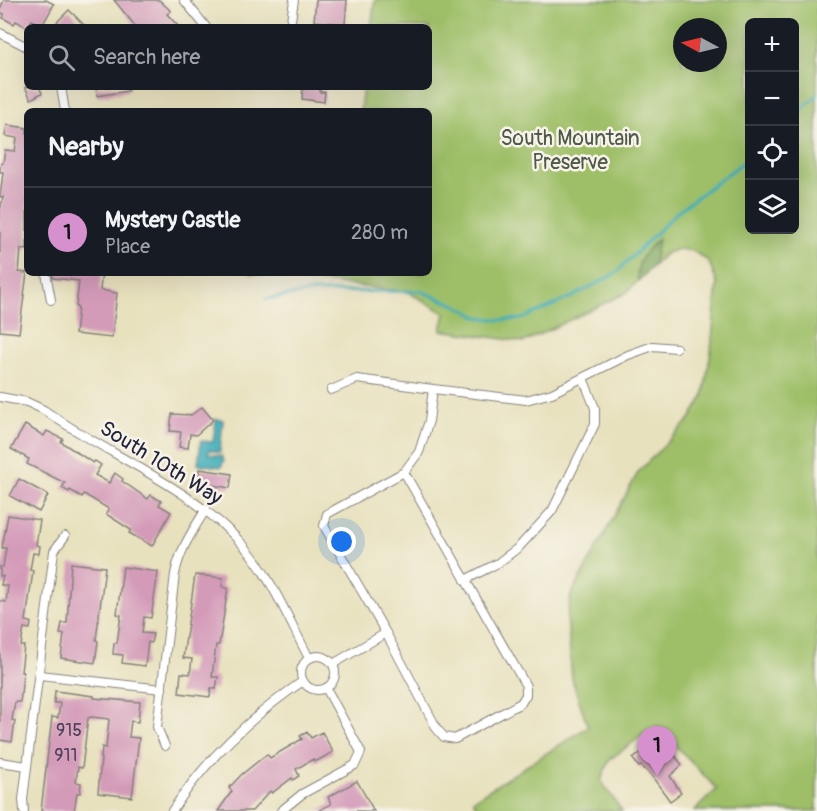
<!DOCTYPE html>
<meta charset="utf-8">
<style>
body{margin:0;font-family:Pangolin,sans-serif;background:#20242c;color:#f1f3f6}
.controls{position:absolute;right:18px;top:18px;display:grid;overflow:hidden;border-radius:9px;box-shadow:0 6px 24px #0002}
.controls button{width:54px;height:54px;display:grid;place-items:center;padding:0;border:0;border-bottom:2px solid #363941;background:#171b24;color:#f1f3f6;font:30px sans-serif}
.compass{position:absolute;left:673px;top:18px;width:54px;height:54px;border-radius:50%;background:#171b24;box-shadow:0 6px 24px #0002;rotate:277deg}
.you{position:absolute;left:342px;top:542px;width:21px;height:21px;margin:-15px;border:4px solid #fff;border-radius:50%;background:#1a73e8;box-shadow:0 0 0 9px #1a73e833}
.badge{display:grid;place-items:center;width:39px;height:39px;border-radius:50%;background:#d690ce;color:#111;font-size:20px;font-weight:700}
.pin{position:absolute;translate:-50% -50px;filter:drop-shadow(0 2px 3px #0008)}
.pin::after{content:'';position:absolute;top:32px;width:21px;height:18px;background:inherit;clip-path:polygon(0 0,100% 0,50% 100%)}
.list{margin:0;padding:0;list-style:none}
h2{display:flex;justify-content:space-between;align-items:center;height:78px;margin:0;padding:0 24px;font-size:26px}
h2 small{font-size:20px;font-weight:400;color:#9ea1a6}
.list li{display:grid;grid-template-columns:39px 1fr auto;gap:18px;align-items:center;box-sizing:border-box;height:90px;padding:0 24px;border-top:2px solid #363941}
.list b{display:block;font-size:22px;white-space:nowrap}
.list p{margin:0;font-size:20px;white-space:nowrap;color:#9ea1a6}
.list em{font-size:20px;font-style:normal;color:#9ea1a6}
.icon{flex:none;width:33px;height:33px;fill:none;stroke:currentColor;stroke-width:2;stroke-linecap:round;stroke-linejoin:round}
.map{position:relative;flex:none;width:817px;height:811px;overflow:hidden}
.search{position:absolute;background:#171b24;box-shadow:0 6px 24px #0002;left:24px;top:24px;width:408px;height:66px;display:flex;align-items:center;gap:15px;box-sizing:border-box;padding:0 21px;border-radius:9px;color:#9ea1a6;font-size:22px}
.panel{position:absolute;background:#171b24;box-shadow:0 6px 24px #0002;left:24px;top:108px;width:408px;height:168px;border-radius:9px}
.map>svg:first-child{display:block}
.green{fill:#9ebf68;stroke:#607052;stroke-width:1.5;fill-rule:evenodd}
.forest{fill:#7ea65c;stroke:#50644c;stroke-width:1.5}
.water{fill:#3dadb8;stroke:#30687a;stroke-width:1.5}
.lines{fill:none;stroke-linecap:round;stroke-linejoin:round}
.stream{stroke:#3dadb8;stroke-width:3}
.building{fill:#d49bb9}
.street-casing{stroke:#85827c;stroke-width:10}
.street{stroke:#fff;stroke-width:8}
.labels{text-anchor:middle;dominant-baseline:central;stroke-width:5;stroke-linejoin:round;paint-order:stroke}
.number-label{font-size:18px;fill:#4e405a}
.park-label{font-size:21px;fill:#4d594b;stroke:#f7f3e8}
.street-label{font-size:21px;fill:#22223b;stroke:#f7f3e8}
</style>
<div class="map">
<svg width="817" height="811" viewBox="0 0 817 811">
<rect width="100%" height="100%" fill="#f7f3e8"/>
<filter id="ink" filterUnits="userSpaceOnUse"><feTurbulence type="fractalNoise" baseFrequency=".0167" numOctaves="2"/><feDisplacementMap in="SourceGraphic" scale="12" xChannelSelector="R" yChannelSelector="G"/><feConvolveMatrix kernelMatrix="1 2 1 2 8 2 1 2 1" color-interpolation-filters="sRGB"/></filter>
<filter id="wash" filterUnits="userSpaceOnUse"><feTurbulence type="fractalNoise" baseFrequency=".008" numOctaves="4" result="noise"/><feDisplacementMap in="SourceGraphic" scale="24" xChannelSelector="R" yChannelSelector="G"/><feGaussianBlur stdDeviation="1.35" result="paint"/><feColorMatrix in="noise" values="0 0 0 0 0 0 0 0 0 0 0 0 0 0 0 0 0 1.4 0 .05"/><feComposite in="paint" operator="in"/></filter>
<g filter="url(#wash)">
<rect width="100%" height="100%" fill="#e8e1be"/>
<path class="green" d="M375,0H817V811H696L695,810L717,789L658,728L654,727L609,760L601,781L622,811H479L473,800L588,727L572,679L567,617L571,595L639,471L690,419L703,397L711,351L717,284L709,262L693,251L679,249L666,253L626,293L524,342L441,330L445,313L408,292L248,273H429V111H360L363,87H429V27H371ZM750,22H794V230H750ZM682,27H718V63H682Z"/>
<path class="forest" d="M658,239L654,265L638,281C635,262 645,251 658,239Z"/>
<polygon class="water" points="216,419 223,420 220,452 209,450 208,454 222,456 224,461 221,467 198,464 201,441 213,442"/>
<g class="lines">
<g class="stream">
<polyline points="794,117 817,95"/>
<polyline points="266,299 312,292 420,291 456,305 478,317 500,320 522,319 572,297 616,273 678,211 750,157"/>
</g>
</g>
<g id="blocks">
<g class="building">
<polygon points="4,0 46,0 54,4 42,26 32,20 27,27 16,21 14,24 3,18 4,14 0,12 0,9"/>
<polygon points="114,0 159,0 171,11 167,14 179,27 136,27"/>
<polygon points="316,0 347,0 345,24 314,21"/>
<polygon points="69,10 86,27 52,27"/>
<polygon points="25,87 39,87 42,93 31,99"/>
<polygon points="96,87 127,87 128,91 97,96"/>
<polygon points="303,87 320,87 320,92 325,92 324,102 302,99"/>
<polygon points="7,125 27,128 27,250 21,249 19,272 27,273 19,333 0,331 0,211 3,197 0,197 3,172 0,172 0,168 1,163 3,163 5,150 15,151 17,138 5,136"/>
<polygon points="52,273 102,273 100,290 117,293 112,338 75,334 78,308 76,307 79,281 53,278"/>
<polygon points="202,407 213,420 196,435 190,434 188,448 179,447 181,432 170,431 172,414 191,415"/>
<polygon points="25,425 44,436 47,431 63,439 61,442 78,453 93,463 95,461 101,465 95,475 109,483 115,473 123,479 122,481 148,499 151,495 161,501 159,505 171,512 152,546 129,533 131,530 106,514 109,509 84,494 82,497 70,490 69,492 62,488 65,483 27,464 29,459 11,449"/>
<polygon points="199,469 232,474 230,488 198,483"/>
<polygon points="19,479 48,495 39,512 10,496"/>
<polygon points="8,515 40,520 36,545 40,546 39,554 33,553 30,570 33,571 26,621 31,622 30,629 24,628 21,646 24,646 21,672 23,672 21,695 20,702 15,702 12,720 15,721 12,742 0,740 0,601 6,602 8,586 1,585 3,576 0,576 0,567 3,567 6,548 2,548"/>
<polygon points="71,563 105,567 96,640 98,641 95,663 61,658 64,634 60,634 62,623 67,623"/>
<polygon points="123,567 158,572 151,618 144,617 142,633 153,634 151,643 148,642 145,666 122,663 123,655 113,654 114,643 117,643 121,615 117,614"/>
<polygon points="195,575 223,578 222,587 228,588 219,645 216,645 212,677 218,677 216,689 211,688 210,697 179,693 181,673 190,674 192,659 183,658"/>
<polygon points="55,691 94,696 94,698 140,702 138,722 131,721 129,737 139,738 132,797 98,793 102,747 106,748 109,719 91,717 88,718 82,768 78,767 76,782 81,783 80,793 77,793 74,811 41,811 52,717 58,718 60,703 54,703"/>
<polygon points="307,732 311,738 322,732 333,752 315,762 313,759 296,769 299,776 293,780 292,778 272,793 270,791 252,811 218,811 232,791 229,788 241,775 267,754 270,758 302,739 300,736"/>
<polygon points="665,749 670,756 673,753 682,765 670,776 681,793 670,801 651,775 641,766 639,767 633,759 643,751 650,761"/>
<polygon points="357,781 374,811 318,811 331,804 328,797"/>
</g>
</g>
</g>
<g filter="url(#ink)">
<use href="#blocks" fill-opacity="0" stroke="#85827c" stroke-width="1.5"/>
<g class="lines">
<defs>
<g id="street">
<polyline points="184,0 206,27"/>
<polyline points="290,27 294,0"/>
<polyline points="0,33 27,47"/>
<polyline points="61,87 65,111"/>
<polyline points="46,273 51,300"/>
<polyline points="331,390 357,379 433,389"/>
<path d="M0,397L27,402L44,410C109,456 191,486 245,547C270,575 291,624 309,658"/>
<polyline points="465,580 498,563 519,547 552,511 595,424 595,408 583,378"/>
<polyline points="386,633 324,526 327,514 404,472"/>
<circle cx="318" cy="673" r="17"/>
<polyline points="333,664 386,633 437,729 444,737 455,739 521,703 526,695 526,686 404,472 419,452 429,421 433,389 526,400 552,393 628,355 653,346 676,348"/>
<polyline points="40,675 162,689"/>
<path d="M165,746L157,727L175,574C180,549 193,530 206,509"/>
<polyline points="0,762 27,766"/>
<polyline points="24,811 23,799 54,551 65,536"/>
<path d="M172,811C206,759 252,716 303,681"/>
<polyline points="281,811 302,794 355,765 361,752 326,688"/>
</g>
</defs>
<use href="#street" class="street-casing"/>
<use href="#street" class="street"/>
</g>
</g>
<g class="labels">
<g class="number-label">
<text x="69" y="730">915</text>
<text x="66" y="755">911</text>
</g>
<g class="park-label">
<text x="570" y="138">South Mountain<tspan x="570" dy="24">Preserve</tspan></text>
</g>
<g class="street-label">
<text transform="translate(161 463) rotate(32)">South 10th Way</text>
</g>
</g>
</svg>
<div class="controls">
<button>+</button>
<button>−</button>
<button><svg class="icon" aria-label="locate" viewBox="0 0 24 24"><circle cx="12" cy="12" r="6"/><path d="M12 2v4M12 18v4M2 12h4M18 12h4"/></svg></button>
<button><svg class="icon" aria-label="layers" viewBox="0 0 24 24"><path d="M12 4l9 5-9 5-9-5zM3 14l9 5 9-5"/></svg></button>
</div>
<svg class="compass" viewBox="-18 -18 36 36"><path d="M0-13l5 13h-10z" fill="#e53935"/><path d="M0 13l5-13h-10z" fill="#9ea1a6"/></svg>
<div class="you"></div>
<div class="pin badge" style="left:657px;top:776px">1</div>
<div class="search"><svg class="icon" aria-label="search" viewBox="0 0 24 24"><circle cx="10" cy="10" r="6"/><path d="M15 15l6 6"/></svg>Search here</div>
<section class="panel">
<h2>Nearby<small></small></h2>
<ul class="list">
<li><span class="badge">1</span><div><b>Mystery Castle</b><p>Place</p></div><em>280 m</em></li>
</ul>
</section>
</div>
